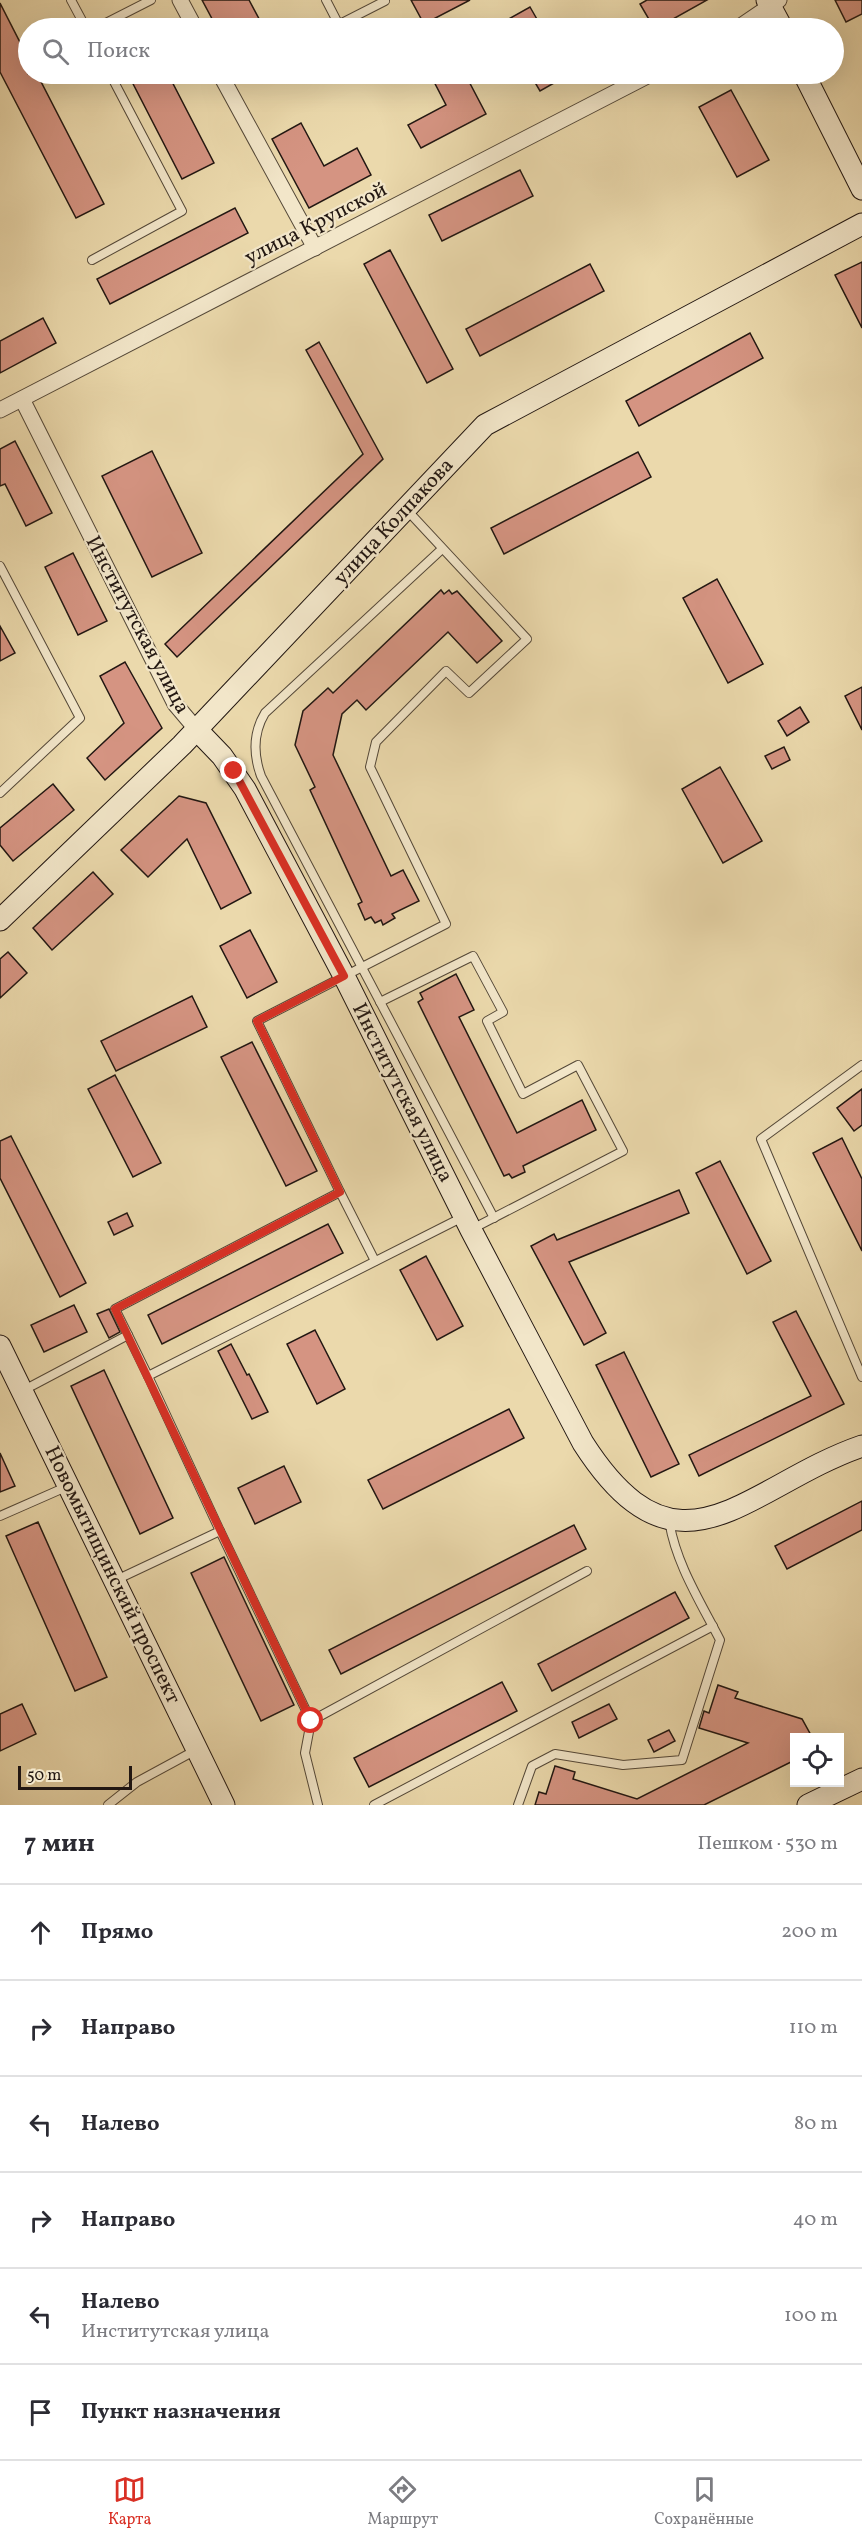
<!DOCTYPE html>
<html lang="ru">
<meta charset="utf-8">
<style>
body{margin:0;font-family:Vollkorn,serif;background:#f7f7f7;color:#2b2b33}
.controls{position:absolute;right:18px;bottom:18px;display:grid;overflow:hidden;border-radius:0px;box-shadow:0 6px 24px #0002}
.controls button{width:54px;height:54px;display:grid;place-items:center;padding:0;border:0;border-bottom:2px solid #e1e1e2;background:#fff;color:#2b2b33;font:30px sans-serif}
.scale{position:absolute;left:18px;bottom:15px;width:114px;box-sizing:border-box;padding-left:6px;border:3px solid #221712;border-top:0;font-size:16px;line-height:21px;white-space:nowrap;color:#221712;-webkit-text-stroke:4px #f2e6c9;paint-order:stroke}
.stop{position:absolute;width:18px;height:18px;margin:-14px;border:4px solid #d93025;border-radius:50%;background:#fff}
.stop.end{background:#d93025;border-color:#fff;box-shadow:0 2px 6px #0008}
.list{margin:0;padding:0;list-style:none}
h2{display:flex;justify-content:space-between;align-items:center;height:78px;margin:0;padding:0 24px;font-size:26px}
h2 small{font-size:20px;font-weight:400;color:#7c7c81}
.list li{display:grid;grid-template-columns:39px 1fr auto;gap:18px;align-items:center;box-sizing:border-box;height:96px;padding:0 24px;border-top:2px solid #e1e1e2}
.list b{display:block;font-size:22px;white-space:nowrap}
.list p{margin:0;font-size:20px;white-space:nowrap;color:#7c7c81}
.list em{font-size:20px;font-style:normal;color:#7c7c81}
.icon{flex:none;width:33px;height:33px;fill:none;stroke:currentColor;stroke-width:2;stroke-linecap:round;stroke-linejoin:round}
.map{position:relative;flex:none;width:862px;height:1805px;overflow:hidden}
.search{position:absolute;background:#fff;box-shadow:0 6px 24px #0002;left:18px;right:18px;top:18px;height:66px;display:flex;align-items:center;gap:15px;box-sizing:border-box;padding:0 21px;border-radius:33px;color:#7c7c81;font-size:22px}
.sheet{height:654px;background:#fff}
nav{display:flex;justify-content:space-around;align-items:center;box-sizing:border-box;height:84px;border-top:2px solid #e1e1e2;background:#fff;font-size:16px;color:#7c7c81}
nav a{display:grid;justify-items:center;gap:3px}
nav .on{color:#d93025}
.map>svg:first-child{display:block}
.building{fill:#d59482;stroke:#221712;stroke-width:1.5}
.lines{fill:none;stroke-linecap:round;stroke-linejoin:round}
.lane-casing{stroke:#544838;stroke-width:10}
.street-casing{stroke:#544838;stroke-width:17}
.secondary-casing{stroke:#221712;stroke-width:23}
.lane{stroke:#f2e6c9;stroke-width:8}
.street{stroke:#f2e6c9;stroke-width:15}
.secondary{stroke:#f2e6c9;stroke-width:21}
.route{stroke:#d93025;stroke-width:8}
.labels{text-anchor:middle;dominant-baseline:central;stroke-width:4.5;stroke-linejoin:round;paint-order:stroke}
.street-label{font-size:21px;fill:#221712;stroke:#f2e6c9}
</style>
<div class="map">
<svg width="862" height="1805" viewBox="0 0 862 1805">
<rect width="100%" height="100%" fill="#ebd9ac"/>
<filter id="stains"><feTurbulence type="fractalNoise" baseFrequency=".00333" numOctaves="4"/><feColorMatrix values="0 0 0 0 .2 0 0 0 0 .09 0 0 0 0 .02 0 0 0 .5 -.17"/></filter>
<radialGradient id="worn" r=".72"><stop offset=".6" stop-color="#630" stop-opacity="0"/><stop offset="1" stop-color="#630" stop-opacity=".3"/></radialGradient>
<g class="building">
<polygon points="202,0 249,0 264,28 217,28"/>
<polygon points="411,0 470,0 424,24"/>
<polygon points="647,0 707,0 657,28 654,28 640,4"/>
<polygon points="835,0 862,0 862,14 846,22"/>
<polygon points="0,3 28,58 28,74 37,74 104,204 76,218 0,72"/>
<polygon points="530,7 542,28 493,28"/>
<polygon points="128,74 168,74 214,163 182,179"/>
<polygon points="430,74 465,74 486,114 421,148 408,125 446,105"/>
<polygon points="530,74 570,74 540,91"/>
<polygon points="731,90 769,160 737,177 699,107"/>
<polygon points="301,123 324,166 357,148 371,175 309,208 272,139"/>
<polygon points="520,170 533,196 442,241 429,215"/>
<polygon points="235,208 248,233 110,304 97,279"/>
<polygon points="390,250 453,369 427,383 364,264"/>
<polygon points="862,262 862,328 835,275"/>
<polygon points="590,264 604,291 480,356 466,329"/>
<polygon points="43,318 56,343 0,373 0,341"/>
<polygon points="750,333 763,358 639,426 626,401"/>
<polygon points="319,342 383,459 177,657 165,644 363,454 306,350"/>
<polygon points="15,441 52,513 26,526 5,484 0,486 0,449"/>
<polygon points="152,451 202,553 152,577 102,476"/>
<polygon points="638,452 651,477 504,554 491,528"/>
<polygon points="73,553 107,621 78,635 45,567"/>
<polygon points="717,579 763,664 728,683 683,598"/>
<polygon points="441,590 444,594 449,590 452,594 457,591 502,641 477,663 448,632 366,710 357,700 342,714 333,755 391,876 403,870 419,901 392,914 395,918 383,925 381,920 375,923 371,917 365,920 358,904 362,902 310,790 315,787 295,745 303,711 328,688 333,693"/>
<polygon points="0,626 15,653 0,661"/>
<polygon points="125,662 162,728 105,780 87,758 124,723 100,676"/>
<polygon points="862,687 862,730 845,696"/>
<polygon points="800,707 809,722 787,736 778,721"/>
<polygon points="784,747 790,760 772,769 765,756"/>
<polygon points="720,767 762,841 723,863 682,789"/>
<polygon points="53,784 74,810 13,861 0,845 0,828"/>
<polygon points="179,796 206,803 251,893 221,909 187,839 148,877 121,850"/>
<polygon points="93,872 113,894 52,950 33,928"/>
<polygon points="250,930 277,982 247,998 220,946"/>
<polygon points="8,952 27,973 0,998 0,959"/>
<polygon points="456,974 474,1010 459,1017 517,1133 582,1100 596,1130 523,1166 525,1172 512,1178 509,1174 504,1176 418,1002 423,999 420,993"/>
<polygon points="192,996 207,1027 116,1071 101,1041"/>
<polygon points="252,1042 317,1171 286,1186 221,1057"/>
<polygon points="115,1075 161,1163 133,1177 88,1089"/>
<polygon points="862,1089 862,1125 854,1131 837,1108"/>
<polygon points="11,1136 86,1283 60,1297 0,1178 0,1141"/>
<polygon points="842,1138 862,1179 862,1251 813,1153"/>
<polygon points="720,1161 771,1261 747,1274 696,1173"/>
<polygon points="679,1190 689,1213 569,1262 606,1333 584,1345 531,1246 554,1234 557,1240"/>
<polygon points="127,1213 133,1226 114,1235 108,1222"/>
<polygon points="328,1224 343,1253 162,1344 148,1315"/>
<polygon points="426,1256 463,1326 437,1340 400,1270"/>
<polygon points="74,1305 87,1332 44,1352 31,1325"/>
<polygon points="109,1309 120,1332 109,1338 97,1314"/>
<polygon points="796,1311 844,1404 699,1476 689,1455 811,1396 773,1322"/>
<polygon points="315,1330 345,1389 317,1404 287,1344"/>
<polygon points="231,1344 247,1375 249,1374 268,1412 252,1419 218,1351"/>
<polygon points="624,1352 679,1464 651,1477 596,1365"/>
<polygon points="104,1370 173,1518 140,1534 71,1386"/>
<polygon points="509,1409 524,1438 383,1509 368,1480"/>
<polygon points="0,1453 15,1486 0,1492"/>
<polygon points="284,1466 301,1502 255,1524 238,1488"/>
<polygon points="862,1501 862,1530 787,1569 775,1546"/>
<polygon points="38,1522 107,1677 75,1691 6,1536"/>
<polygon points="574,1525 586,1549 341,1674 329,1650"/>
<polygon points="224,1557 294,1705 261,1721 191,1573"/>
<polygon points="675,1592 689,1618 552,1691 538,1664"/>
<polygon points="502,1682 517,1711 369,1787 354,1758"/>
<polygon points="718,1685 738,1692 735,1698 802,1719 812,1737 795,1737 795,1760 704,1805 535,1805 539,1792 546,1794 555,1766 575,1772 573,1779 637,1799 748,1743 699,1728 704,1711 709,1713"/>
<polygon points="22,1704 36,1734 0,1751 0,1714"/>
<polygon points="609,1704 617,1719 579,1738 572,1722"/>
<polygon points="669,1730 675,1741 654,1752 648,1740"/>
</g>
<g class="lines">
<defs>
<g id="lane">
<polyline points="71,0 86,28"/>
<polyline points="326,0 339,25"/>
<polyline points="96,28 151,0"/>
<polyline points="332,28 385,1"/>
<polyline points="225,83 244,74"/>
<polyline points="92,260 182,211 110,74"/>
<path d="M442,549L265,713C253,733 253,754 261,776L494,1218"/>
<polyline points="0,566 80,718 0,793"/>
<polyline points="380,1002 473,956 503,1012 487,1021 523,1094 578,1065 623,1151 472,1229"/>
<polyline points="862,1065 761,1139 862,1377"/>
<polyline points="340,1192 257,1021 446,924 370,767 376,742 446,671 469,693 527,639 406,509"/>
<polyline points="128,1335 148,1376 463,1217"/>
<polyline points="148,1376 220,1531"/>
<polyline points="24,1390 128,1335 115,1309 340,1192 375,1261"/>
<polyline points="0,1516 66,1487"/>
<polyline points="116,1580 220,1531 311,1721 587,1571"/>
<polyline points="311,1721 305,1753 318,1805"/>
<polyline points="108,1805 137,1782 196,1750"/>
<polyline points="374,1805 713,1626"/>
<path d="M518,1805L532,1766L555,1754L623,1765L682,1760L720,1640C701,1603 675,1562 669,1520"/>
</g>
<g id="street">
<polyline points="180,0 195,28"/>
<polyline points="738,28 779,0"/>
<polyline points="220,74 315,248"/>
<polyline points="22,399 175,704 197,730"/>
<polyline points="0,410 651,74"/>
</g>
<g id="secondary">
<polyline points="767,0 782,28"/>
<polyline points="804,74 862,189"/>
<path d="M197,730L222,756L245,789L344,976L471,1230L583,1443C679,1593 746,1486 862,1446"/>
<polyline points="0,920 182,745 485,425 862,224"/>
<polyline points="0,1346 224,1805"/>
<polyline points="808,1805 862,1779"/>
</g>
</defs>
<use href="#lane" class="lane-casing"/>
<use href="#street" class="street-casing"/>
<use href="#secondary" class="secondary-casing"/>
<use href="#lane" class="lane"/>
<use href="#street" class="street"/>
<use href="#secondary" class="secondary"/>
</g>
<g class="lines">
<polyline class="route" points="234,771 344,976 257,1021 340,1192 115,1309 311,1721"/>
</g>
<g class="labels">
<g class="street-label">
<text transform="translate(316 224) rotate(-27)">улица Крупской</text>
<text transform="translate(394 522) rotate(-47)">улица Колпакова</text>
<text transform="translate(137 625) rotate(62)">Институтская улица</text>
<text transform="translate(402 1093) rotate(63)">Институтская улица</text>
<text transform="translate(112 1575) rotate(64)">Новомытищинский проспект</text>
</g>
</g>
<rect width="100%" height="100%" filter="url(#stains)"/>
<rect width="100%" height="100%" fill="url(#worn)"/>
</svg>
<div class="controls">
<button><svg class="icon" aria-label="locate" viewBox="0 0 24 24"><circle cx="12" cy="12" r="6"/><path d="M12 2v4M12 18v4M2 12h4M18 12h4"/></svg></button>
</div>
<div class="scale">50 m</div>
<div class="stop" style="left:311px;top:1721px"></div>
<div class="stop end" style="left:234px;top:771px"></div>
<div class="search"><svg class="icon" aria-label="search" viewBox="0 0 24 24"><circle cx="10" cy="10" r="6"/><path d="M15 15l6 6"/></svg>Поиск</div>
</div>
<section class="sheet">
<h2>7 мин<small>Пешком · 530 m</small></h2>
<ul class="list">
<li><svg class="icon" aria-label="ahead" viewBox="0 0 24 24"><path d="M12 20V5M6 11l6-6 6 6"/></svg><div><b>Прямо</b></div><em>200 m</em></li>
<li><svg class="icon" aria-label="right" viewBox="0 0 24 24"><path d="M7 20v-9h11M14 6l5 5-5 5"/></svg><div><b>Направо</b></div><em>110 m</em></li>
<li><svg class="icon" aria-label="left" viewBox="0 0 24 24"><path d="M17 20v-9H6M10 6l-5 5 5 5"/></svg><div><b>Налево</b></div><em>80 m</em></li>
<li><svg class="icon" aria-label="right" viewBox="0 0 24 24"><path d="M7 20v-9h11M14 6l5 5-5 5"/></svg><div><b>Направо</b></div><em>40 m</em></li>
<li><svg class="icon" aria-label="left" viewBox="0 0 24 24"><path d="M17 20v-9H6M10 6l-5 5 5 5"/></svg><div><b>Налево</b><p>Институтская улица</p></div><em>100 m</em></li>
<li><svg class="icon" aria-label="arrive" viewBox="0 0 24 24"><path d="M6 21V4h12l-3 4 3 4H6"/></svg><div><b>Пункт назначения</b></div></li>
</ul>
</section>
<nav>
<a class="on"><svg class="icon" aria-label="map" viewBox="0 0 24 24"><path d="M3 6l6-2 6 2 6-2v14l-6 2-6-2-6 2zM9 4v14M15 6v14"/></svg>Карта</a>
<a><svg class="icon" aria-label="directions" viewBox="0 0 24 24"><path d="M12 3l9 9-9 9-9-9zM9 14v-3h6M13 9l2 2-2 2"/></svg>Маршрут</a>
<a><svg class="icon" aria-label="saved" viewBox="0 0 24 24"><path d="M7 4h10v16l-5-4-5 4z"/></svg>Сохранённые</a>
</nav>
